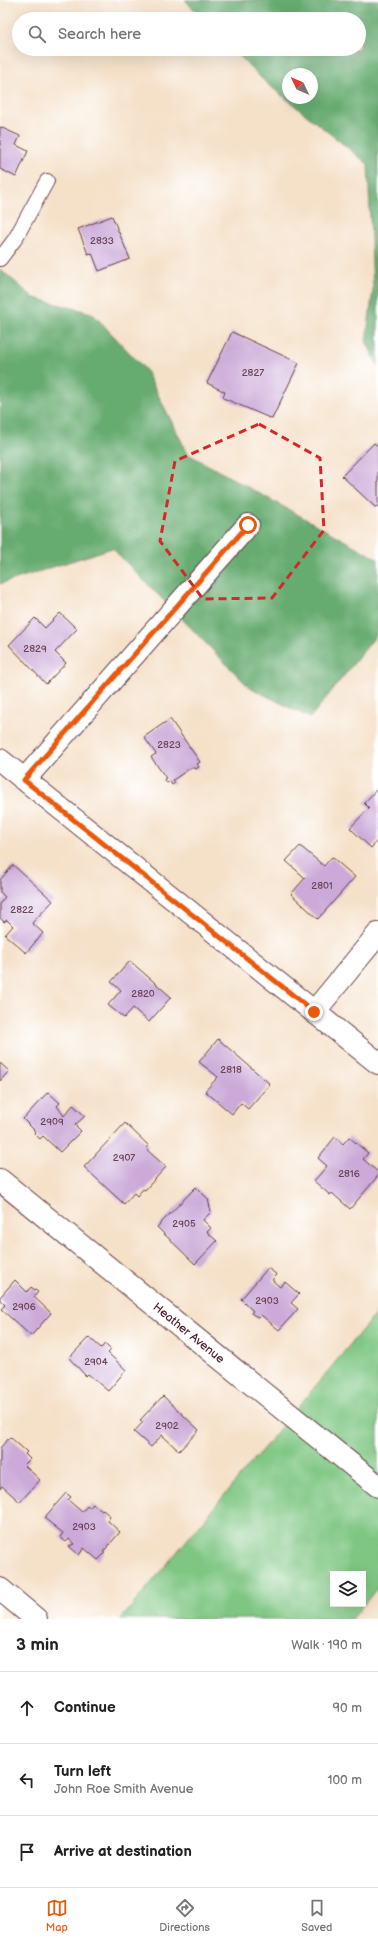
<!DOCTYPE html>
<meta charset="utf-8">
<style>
body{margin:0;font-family:"Balsamiq Sans",sans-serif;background:#f6f6f6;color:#222}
.controls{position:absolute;right:12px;bottom:12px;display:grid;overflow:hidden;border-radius:0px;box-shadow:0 4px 16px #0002}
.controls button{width:36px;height:36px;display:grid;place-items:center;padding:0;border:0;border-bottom:1px solid #e0e0e0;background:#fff;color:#222;font:20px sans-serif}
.compass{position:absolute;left:282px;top:68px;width:36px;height:36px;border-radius:50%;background:#fff;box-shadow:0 4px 16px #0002;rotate:314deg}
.stop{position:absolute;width:12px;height:12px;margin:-9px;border:3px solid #ea580c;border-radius:50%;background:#fff}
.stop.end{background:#ea580c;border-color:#fff;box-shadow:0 1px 4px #0008}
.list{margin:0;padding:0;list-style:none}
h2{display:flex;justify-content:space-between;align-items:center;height:52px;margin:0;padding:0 16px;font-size:17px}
h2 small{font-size:13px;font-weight:400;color:#767676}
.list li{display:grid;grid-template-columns:26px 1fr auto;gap:12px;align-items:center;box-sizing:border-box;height:72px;padding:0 16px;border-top:1px solid #e0e0e0}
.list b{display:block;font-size:15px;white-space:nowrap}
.list p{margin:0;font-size:13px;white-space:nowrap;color:#767676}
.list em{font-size:13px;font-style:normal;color:#767676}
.icon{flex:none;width:22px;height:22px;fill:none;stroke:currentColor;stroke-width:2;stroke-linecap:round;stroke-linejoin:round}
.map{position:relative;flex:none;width:378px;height:1619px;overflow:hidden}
.search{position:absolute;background:#fff;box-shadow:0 4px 16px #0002;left:12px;right:12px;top:12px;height:44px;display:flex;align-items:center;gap:10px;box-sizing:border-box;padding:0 14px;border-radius:22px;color:#767676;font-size:15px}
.sheet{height:268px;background:#fff}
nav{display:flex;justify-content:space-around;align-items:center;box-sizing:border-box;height:56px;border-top:1px solid #e0e0e0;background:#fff;font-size:11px;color:#767676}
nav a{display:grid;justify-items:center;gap:2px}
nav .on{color:#ea580c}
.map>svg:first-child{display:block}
.green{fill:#7ec682;stroke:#647256;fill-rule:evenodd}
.forest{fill:#66ab70;stroke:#58654e;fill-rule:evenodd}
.building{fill:#cba9d8}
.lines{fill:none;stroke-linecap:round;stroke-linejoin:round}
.lane-casing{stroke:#643c43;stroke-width:16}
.street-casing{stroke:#643c43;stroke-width:24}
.lane{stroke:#fff;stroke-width:14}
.street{stroke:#fff;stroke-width:22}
.route{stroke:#ea580c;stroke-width:5}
.marked{fill:none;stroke:#d62828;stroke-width:3;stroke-dasharray:8 5;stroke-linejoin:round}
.labels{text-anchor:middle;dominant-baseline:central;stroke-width:4;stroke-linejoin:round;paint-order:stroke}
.number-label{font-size:10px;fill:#6a4256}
.street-label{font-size:12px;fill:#4a1f2b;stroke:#fff}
</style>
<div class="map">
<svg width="378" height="1619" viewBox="0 0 378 1619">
<rect width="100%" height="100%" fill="#fff"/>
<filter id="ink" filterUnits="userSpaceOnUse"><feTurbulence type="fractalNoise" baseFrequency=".025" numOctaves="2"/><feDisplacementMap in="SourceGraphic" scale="8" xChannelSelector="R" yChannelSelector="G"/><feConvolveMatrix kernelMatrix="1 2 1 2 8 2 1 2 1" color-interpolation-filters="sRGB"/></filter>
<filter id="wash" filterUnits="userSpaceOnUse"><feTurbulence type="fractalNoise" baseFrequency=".012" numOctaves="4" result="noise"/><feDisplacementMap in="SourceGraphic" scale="16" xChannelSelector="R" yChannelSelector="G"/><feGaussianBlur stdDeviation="0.9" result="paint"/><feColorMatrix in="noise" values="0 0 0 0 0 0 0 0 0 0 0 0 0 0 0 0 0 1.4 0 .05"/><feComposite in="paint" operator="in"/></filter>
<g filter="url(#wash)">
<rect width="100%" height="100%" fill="#f5e0c8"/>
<path class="green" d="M378,1311V1587L352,1619H121ZM333,1574H363V1604H333Z"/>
<g class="forest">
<path d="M185,0H378V366L366,341L373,290L368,164L265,82L233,49H359V19H203ZM288,74H312V98H288Z"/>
<polygon points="0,269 34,298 92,313 145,369 188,454 378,559 378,633 310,718 249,687 112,548 0,584"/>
</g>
<g id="blocks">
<g class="building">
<polygon points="0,127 20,136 16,145 28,151 16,177 0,169"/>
<polygon points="112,216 130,259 99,271 92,253 88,254 78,229"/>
<polygon points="232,332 299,363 272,419 223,398 225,392 207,383"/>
<polygon points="374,443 378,446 378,506 375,507 342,476"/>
<polygon points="60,613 77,629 55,652 66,663 46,684 9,645 35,618 45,628"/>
<polygon points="170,719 200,762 197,764 199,767 196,769 192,767 173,780 175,783 172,785 170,781 167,783 164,779 166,778 151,757 156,754 144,737"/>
<polygon points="378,788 378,840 371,848 350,828 369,808 364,803"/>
<polygon points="300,846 324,866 332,857 355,877 318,919 291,894 305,878 286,861"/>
<polygon points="13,865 53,901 32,923 43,933 26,953 5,935 13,926 7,920 4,922 0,918 0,903 5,897 0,892 0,880"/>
<polygon points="130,961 171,997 149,1022 133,1008 124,1018 108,1005 121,990 111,982"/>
<polygon points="218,1039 270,1084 248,1109 241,1103 232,1114 205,1091 218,1077 199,1062"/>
<polygon points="0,1063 9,1071 0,1081"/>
<polygon points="48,1092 60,1103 57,1106 64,1116 73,1105 85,1116 75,1125 81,1131 60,1152 43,1136 40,1139 34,1133 35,1131 23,1119"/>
<polygon points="125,1123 149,1146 146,1149 166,1167 145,1190 143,1189 137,1196 134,1193 124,1204 84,1167"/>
<polygon points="335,1137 343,1144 349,1137 368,1153 363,1159 378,1172 378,1176 350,1209 332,1193 330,1195 314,1181 327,1166 318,1158"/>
<polygon points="196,1187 208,1199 211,1212 203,1220 211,1228 207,1232 217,1241 195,1264 157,1227"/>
<polygon points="268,1268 277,1275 272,1280 280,1287 285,1282 299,1294 291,1303 298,1309 279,1330 261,1315 258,1318 251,1313 253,1311 241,1299"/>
<polygon points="15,1280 27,1292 31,1287 38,1292 34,1297 51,1313 31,1336 1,1309 5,1305 0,1300 0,1297"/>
<polygon points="89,1337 101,1348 105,1344 111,1350 108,1353 126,1370 108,1391 88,1374 86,1376 69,1358"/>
<polygon points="163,1396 199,1430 179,1451 162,1435 151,1447 134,1432 143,1422 140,1420"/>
<polygon points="10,1437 27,1452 25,1454 30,1459 24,1465 40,1480 20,1502 2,1486 0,1489 0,1448"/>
<polygon points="66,1493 71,1497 68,1500 82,1512 87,1506 89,1508 93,1504 102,1511 103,1510 110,1516 108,1521 120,1532 103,1552 105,1553 98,1560 84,1548 79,1555 69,1546 74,1544 69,1539 66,1542 60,1537 63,1533 44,1518"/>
</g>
</g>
</g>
<g filter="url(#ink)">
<use href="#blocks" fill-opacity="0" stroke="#643c43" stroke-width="1"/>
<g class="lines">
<defs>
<polyline id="lane" points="0,259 15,239 47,181"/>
<g id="street">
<polyline points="0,760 378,1063"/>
<polyline points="24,780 248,525"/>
<polyline points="314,1012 378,934"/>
<path id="s1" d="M0,1180L378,1486"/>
<polyline points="0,1589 36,1619"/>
</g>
</defs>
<use href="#lane" class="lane-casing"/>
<use href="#street" class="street-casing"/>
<use href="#lane" class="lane"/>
<use href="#street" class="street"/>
</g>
</g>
<g class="lines" filter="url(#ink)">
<polyline class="route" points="248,525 24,780 314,1012"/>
</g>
<path class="marked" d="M259,424L320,458L324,530L272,598L203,599L160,541L175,461Z"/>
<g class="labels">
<g class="number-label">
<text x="102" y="241">2833</text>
<text x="253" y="373">2827</text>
<text x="35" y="649">2829</text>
<text x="169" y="745">2823</text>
<text x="322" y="886">2801</text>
<text x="22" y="910">2822</text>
<text x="143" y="994">2820</text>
<text x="231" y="1070">2818</text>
<text x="52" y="1122">2909</text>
<text x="124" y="1158">2907</text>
<text x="349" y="1174">2816</text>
<text x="184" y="1224">2905</text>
<text x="267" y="1301">2903</text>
<text x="24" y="1307">2906</text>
<text x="96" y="1362">2904</text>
<text x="167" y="1426">2902</text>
<text x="84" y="1527">2903</text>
</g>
<g class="street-label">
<text stroke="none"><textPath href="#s1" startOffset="243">Heather Avenue</textPath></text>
</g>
</g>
</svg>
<div class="controls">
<button><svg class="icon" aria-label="layers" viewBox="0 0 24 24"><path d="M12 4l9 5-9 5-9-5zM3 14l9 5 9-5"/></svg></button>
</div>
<svg class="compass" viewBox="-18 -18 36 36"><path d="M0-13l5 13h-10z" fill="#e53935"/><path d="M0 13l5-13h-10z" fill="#767676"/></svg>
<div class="stop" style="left:248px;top:525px"></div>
<div class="stop end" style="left:314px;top:1012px"></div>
<div class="search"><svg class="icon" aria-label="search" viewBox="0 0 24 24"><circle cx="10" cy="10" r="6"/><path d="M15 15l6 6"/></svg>Search here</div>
</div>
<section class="sheet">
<h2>3 min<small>Walk · 190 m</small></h2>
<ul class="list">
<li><svg class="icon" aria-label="ahead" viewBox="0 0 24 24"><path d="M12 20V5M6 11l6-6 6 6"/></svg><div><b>Continue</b></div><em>90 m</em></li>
<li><svg class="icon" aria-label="left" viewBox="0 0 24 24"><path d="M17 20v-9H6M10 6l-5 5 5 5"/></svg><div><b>Turn left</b><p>John Roe Smith Avenue</p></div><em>100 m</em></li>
<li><svg class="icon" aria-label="arrive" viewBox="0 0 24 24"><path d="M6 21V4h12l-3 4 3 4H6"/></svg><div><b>Arrive at destination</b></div></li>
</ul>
</section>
<nav>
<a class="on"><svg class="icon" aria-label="map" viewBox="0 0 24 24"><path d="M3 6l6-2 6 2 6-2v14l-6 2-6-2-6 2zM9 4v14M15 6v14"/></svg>Map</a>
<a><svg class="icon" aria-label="directions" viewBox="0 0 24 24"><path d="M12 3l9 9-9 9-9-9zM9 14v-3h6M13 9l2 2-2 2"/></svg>Directions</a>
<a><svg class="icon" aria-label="saved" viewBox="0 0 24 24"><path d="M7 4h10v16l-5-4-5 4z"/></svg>Saved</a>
</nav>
